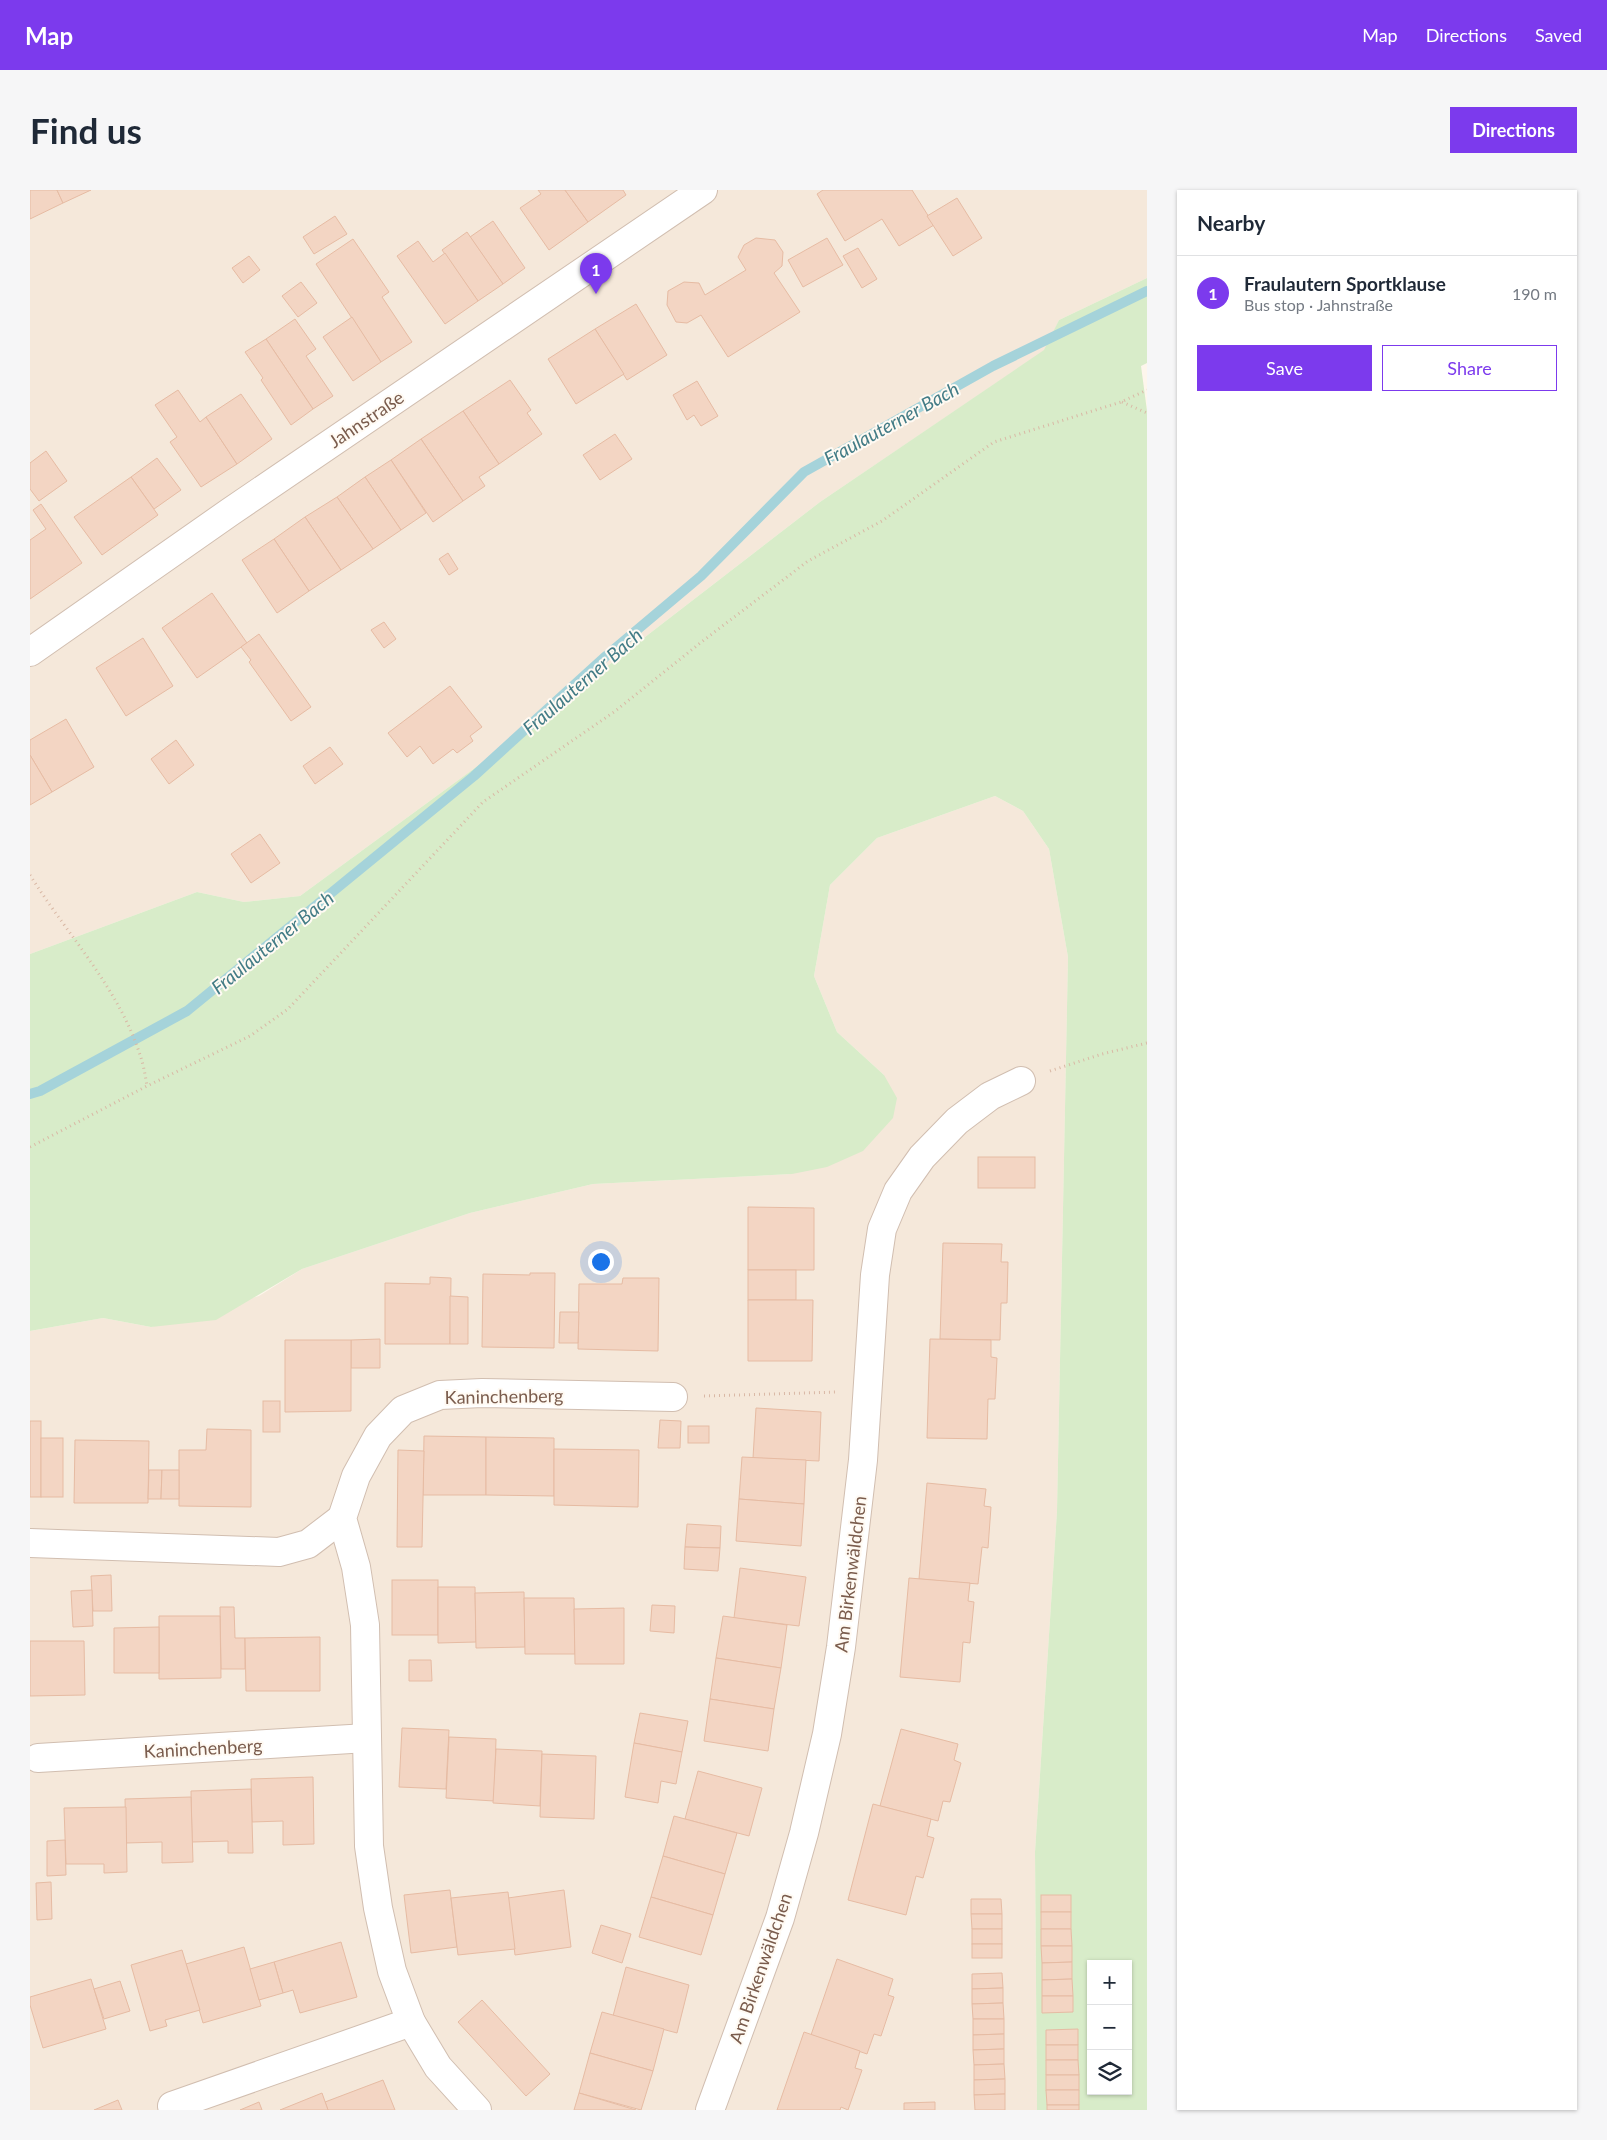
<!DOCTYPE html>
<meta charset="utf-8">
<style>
body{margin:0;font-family:Lato,sans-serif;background:#f6f6f7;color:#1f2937}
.controls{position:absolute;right:15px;bottom:15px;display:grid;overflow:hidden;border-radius:0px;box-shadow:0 1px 4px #0004}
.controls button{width:45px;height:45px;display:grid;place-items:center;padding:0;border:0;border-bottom:1px solid #e0e1e3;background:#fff;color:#1f2937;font:25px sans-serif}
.you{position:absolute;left:570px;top:1071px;width:18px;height:18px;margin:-12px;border:4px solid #fff;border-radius:50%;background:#1a73e8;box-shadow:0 0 0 8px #1a73e833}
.badge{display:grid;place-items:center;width:32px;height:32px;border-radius:50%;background:#7c3aed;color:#fff;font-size:16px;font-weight:700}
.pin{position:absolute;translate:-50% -41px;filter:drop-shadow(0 1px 2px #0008)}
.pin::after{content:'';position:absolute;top:26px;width:18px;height:15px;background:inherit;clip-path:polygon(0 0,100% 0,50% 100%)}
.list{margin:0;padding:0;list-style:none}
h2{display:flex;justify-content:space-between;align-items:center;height:65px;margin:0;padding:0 20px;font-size:21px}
h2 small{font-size:16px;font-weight:400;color:#747a83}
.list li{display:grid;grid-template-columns:32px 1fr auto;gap:15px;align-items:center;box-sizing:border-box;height:75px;padding:0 20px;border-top:1px solid #e0e1e3}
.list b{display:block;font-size:19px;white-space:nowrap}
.list p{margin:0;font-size:16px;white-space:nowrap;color:#747a83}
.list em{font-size:16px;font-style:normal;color:#747a83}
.actions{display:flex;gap:10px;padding:15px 20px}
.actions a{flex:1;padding:11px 0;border:1px solid #7c3aed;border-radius:0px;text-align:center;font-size:18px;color:#7c3aed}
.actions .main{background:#7c3aed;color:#fff}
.icon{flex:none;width:28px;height:28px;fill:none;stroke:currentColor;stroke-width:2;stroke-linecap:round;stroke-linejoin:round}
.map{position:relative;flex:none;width:1117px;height:1920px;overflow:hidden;border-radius:0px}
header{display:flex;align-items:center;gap:30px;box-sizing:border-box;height:70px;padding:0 25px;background:#7c3aed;color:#fff}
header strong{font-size:24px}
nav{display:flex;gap:28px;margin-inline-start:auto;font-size:18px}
.intro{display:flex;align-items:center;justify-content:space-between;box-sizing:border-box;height:120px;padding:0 30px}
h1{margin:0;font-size:35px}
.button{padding:12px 22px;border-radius:0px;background:#7c3aed;color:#fff;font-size:18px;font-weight:700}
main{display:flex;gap:30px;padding:0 30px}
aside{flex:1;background:#fff;border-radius:0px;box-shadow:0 1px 4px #0004}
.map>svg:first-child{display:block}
.residential{fill:#f5e8da}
.green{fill:#d8ecc9;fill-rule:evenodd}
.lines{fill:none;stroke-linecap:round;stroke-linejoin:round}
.stream{stroke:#a5d3da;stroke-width:10}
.building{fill:#f3d5c3;stroke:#e6bba3}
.minor-casing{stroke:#d1beb0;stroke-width:30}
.path{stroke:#d9b8a5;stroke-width:3;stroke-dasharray:1 4;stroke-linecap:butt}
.minor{stroke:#fff;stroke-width:28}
.labels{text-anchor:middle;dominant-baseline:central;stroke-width:4;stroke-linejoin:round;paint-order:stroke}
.street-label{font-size:18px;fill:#7a5c4d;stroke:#fffaf3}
.water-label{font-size:19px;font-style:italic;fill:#437c86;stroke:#fffaf3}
</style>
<header>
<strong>Map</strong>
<nav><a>Map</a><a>Directions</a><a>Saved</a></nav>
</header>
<div class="intro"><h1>Find us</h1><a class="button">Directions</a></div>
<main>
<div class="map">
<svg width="1117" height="1920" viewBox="0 0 1117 1920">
<rect width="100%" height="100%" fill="#fdf6ec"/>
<g class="residential">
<polygon points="0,0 1117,0 1117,88 1029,130 1015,160 790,312 453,572 270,706 214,712 167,702 0,764"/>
<polygon points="965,606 993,621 1019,659 1038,767 1027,1321 1005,1662 1007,1920 0,1920 0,1141 73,1128 121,1137 229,1106 272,1079 440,1023 563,994 762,984 854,885 807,842 784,786 800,695 847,648"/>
</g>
<path class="green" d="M1117,88V173L1111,176L1117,221V1920H1007L1005,1662L1027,1321L1038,767L1019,659L993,621L965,606L847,648L800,695L784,786L807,842L854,885L867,908L863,928L833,961L797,977L762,984L563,994L440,1023L272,1079L186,1130L121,1137L73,1128L0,1141V764L167,702L214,712L270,706L453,572L790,312L1014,160L1029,130ZM1061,1774H1098V1901H1061Z"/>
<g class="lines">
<polyline class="stream" points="0,904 10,901 157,821 444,586 576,466 671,386 774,282 963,176 1117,101"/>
</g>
<g class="building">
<polygon points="0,0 27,0 33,13 0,29"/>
<polygon points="27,0 61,0 33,13"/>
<polygon points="508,0 535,0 558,32 519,60 490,18 511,4"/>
<polygon points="535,0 593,0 596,5 558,32"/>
<polygon points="793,0 882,0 904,35 869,56 852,29 815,51 787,4"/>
<polygon points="927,8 952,48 923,66 897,26"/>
<polygon points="305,26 317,44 284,64 273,47"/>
<polygon points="463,31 495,78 473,94 440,47"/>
<polygon points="437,42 473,94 448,111 412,60"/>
<polygon points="726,48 745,50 753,62 752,76 744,83 770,122 698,167 671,125 657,133 646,132 637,115 638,101 654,92 669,93 675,105 716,80 708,67 714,55"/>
<polygon points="797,48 813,75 773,97 758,70"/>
<polygon points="323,49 359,102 352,107 382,152 351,172 286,74"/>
<polygon points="388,51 403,72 415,63 448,111 415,134 367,66"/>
<polygon points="828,58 847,89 832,98 813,66"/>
<polygon points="219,66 230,80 213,93 202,78"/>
<polygon points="271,92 287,113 268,127 252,106"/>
<polygon points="606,114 637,165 597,190 565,139"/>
<polygon points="322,127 351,172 323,191 293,147"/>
<polygon points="265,129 286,159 276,166 303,206 283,219 236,149"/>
<polygon points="565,139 594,184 546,214 518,169"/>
<polygon points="236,149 283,219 261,235 231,190 233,188 215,162"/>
<polygon points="480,190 501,220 497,223 512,244 469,274 433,221"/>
<polygon points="667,191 688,226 671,236 664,225 657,230 643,205"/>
<polygon points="148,200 170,232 176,227 207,274 171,297 140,252 147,247 125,215"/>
<polygon points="211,204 242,249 207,274 176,227"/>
<polygon points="433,221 469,274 449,287 455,296 433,311 391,249"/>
<polygon points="585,244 602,269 570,290 553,265"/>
<polygon points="391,249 433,311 403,332 361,270"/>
<polygon points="16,261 37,291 9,311 0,299 0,273"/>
<polygon points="127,268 151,300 124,319 101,287"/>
<polygon points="361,270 396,323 371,340 335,287"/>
<polygon points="101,287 128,325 72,365 44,327"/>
<polygon points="335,287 371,340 343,359 307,307"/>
<polygon points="307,307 343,359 311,380 275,327"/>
<polygon points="11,314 52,373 0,409 0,350 16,339 3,320"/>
<polygon points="275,327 311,380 279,401 244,349"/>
<polygon points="244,349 279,401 247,423 212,370"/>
<polygon points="418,363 428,379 419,385 409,369"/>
<polygon points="182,403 217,453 167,488 132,438"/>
<polygon points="354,432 366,449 354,458 341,440"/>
<polygon points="229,444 281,517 261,531 219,472 221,470 211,457"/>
<polygon points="113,448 143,496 96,526 66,478"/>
<polygon points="420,496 452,537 440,546 443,551 427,563 423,559 403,574 390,556 377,567 358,543"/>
<polygon points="36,529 64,577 22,602 0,565 0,550"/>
<polygon points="146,550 164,575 139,594 121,569"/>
<polygon points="300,557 313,574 285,594 273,576"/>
<polygon points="0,565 22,602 0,615"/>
<polygon points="230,644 250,673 221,693 201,664"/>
<rect x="948" y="967" width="57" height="31"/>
<polygon points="718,1017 784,1018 784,1080 718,1080"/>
<polygon points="913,1053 972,1054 971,1072 978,1072 977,1113 971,1113 970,1150 910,1149"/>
<rect x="718" y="1080" width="48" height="30"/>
<polygon points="500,1083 525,1083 524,1158 452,1157 453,1084 500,1085"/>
<polygon points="400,1087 421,1088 420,1154 355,1154 355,1093 400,1094"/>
<polygon points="593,1088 629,1088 628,1161 548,1159 549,1094 592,1094"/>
<polygon points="420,1106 438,1107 438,1154 420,1154"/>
<polygon points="718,1110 783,1110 782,1171 718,1171"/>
<polygon points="530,1122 549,1122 548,1153 529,1153"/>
<polygon points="350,1149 350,1178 321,1178 321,1150"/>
<polygon points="900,1149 961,1150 961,1167 967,1168 965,1209 958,1209 957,1249 897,1248"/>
<polygon points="255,1150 321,1150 321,1221 255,1222"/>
<rect x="233" y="1211" width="17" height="31"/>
<polygon points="726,1218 791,1222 789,1271 723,1268"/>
<polygon points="630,1230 651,1231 650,1258 628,1258"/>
<rect x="0" y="1231" width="11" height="76"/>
<rect x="658" y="1236" width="21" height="17"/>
<polygon points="177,1239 221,1240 221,1317 149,1316 149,1260 176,1260"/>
<polygon points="394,1246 456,1247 456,1305 393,1305"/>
<polygon points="456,1247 524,1248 524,1306 456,1305"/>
<rect x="11" y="1248" width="22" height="59"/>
<polygon points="45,1250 119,1251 118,1313 44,1313"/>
<polygon points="524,1259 609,1260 608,1317 524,1315"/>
<polygon points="368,1260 394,1261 392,1357 367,1357"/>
<polygon points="712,1267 776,1270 774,1314 709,1309"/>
<polygon points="119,1280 132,1280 131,1309 118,1309"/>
<polygon points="132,1280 149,1280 149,1309 131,1309"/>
<polygon points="897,1293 956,1299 954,1316 961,1317 958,1358 952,1357 948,1394 889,1389"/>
<polygon points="709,1309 774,1314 771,1356 706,1351"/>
<polygon points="657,1334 691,1336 690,1358 655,1357"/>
<polygon points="655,1357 690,1358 688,1381 654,1379"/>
<polygon points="710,1378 776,1387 769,1436 704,1428"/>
<polygon points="81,1385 82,1421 63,1421 61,1386"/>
<polygon points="879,1388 940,1393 938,1411 944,1412 940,1453 933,1452 930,1492 870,1487"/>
<rect x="362" y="1390" width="46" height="55"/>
<polygon points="408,1397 445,1397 446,1452 408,1453"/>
<polygon points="62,1400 63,1436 43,1437 41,1401"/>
<polygon points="494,1402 495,1457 446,1458 445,1403"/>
<polygon points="494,1408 544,1408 545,1464 495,1464"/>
<polygon points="622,1415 645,1416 644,1443 620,1441"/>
<polygon points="190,1417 204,1417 205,1448 215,1448 215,1479 191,1479"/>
<polygon points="594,1418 594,1474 545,1474 544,1419"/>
<polygon points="129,1426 190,1426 191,1488 129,1489"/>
<polygon points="693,1426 757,1435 751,1478 686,1468"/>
<polygon points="129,1437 129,1483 84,1483 84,1438"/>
<polygon points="290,1447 290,1501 216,1501 215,1448"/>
<polygon points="0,1451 54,1451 55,1505 0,1506"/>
<polygon points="686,1468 751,1478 744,1519 680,1509"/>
<polygon points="379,1470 401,1470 402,1491 379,1491"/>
<polygon points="680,1509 744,1519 738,1561 674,1551"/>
<polygon points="610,1523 658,1531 652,1562 604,1553"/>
<polygon points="372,1538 419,1540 416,1599 369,1597"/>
<polygon points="871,1539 928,1554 924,1570 931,1573 920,1612 913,1611 908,1631 850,1616"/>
<polygon points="419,1547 466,1549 464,1611 416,1608"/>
<polygon points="604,1553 652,1562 646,1594 631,1591 628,1613 595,1607"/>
<polygon points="466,1559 512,1561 510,1616 463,1613"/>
<polygon points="512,1564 566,1566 564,1629 510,1627"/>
<polygon points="668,1581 732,1598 719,1646 655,1629"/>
<polygon points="283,1587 284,1654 253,1655 253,1631 222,1632 221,1589"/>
<polygon points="221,1599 223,1663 198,1663 198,1651 162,1652 161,1601"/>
<polygon points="161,1607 163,1672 132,1673 132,1652 96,1653 95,1609"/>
<polygon points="843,1614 901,1629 897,1646 904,1648 893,1688 886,1686 876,1725 818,1710"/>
<polygon points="96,1617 97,1682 74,1683 74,1674 36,1674 34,1618"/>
<polygon points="644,1626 707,1643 695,1684 633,1666"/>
<polygon points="35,1650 36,1685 17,1686 17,1651"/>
<polygon points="633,1666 695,1684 683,1725 621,1707"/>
<polygon points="21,1692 22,1729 7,1730 6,1693"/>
<polygon points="420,1700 427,1757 381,1763 374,1705"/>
<polygon points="534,1700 541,1757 485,1765 478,1708"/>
<polygon points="478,1702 485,1759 428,1765 421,1708"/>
<rect x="1011" y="1705" width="30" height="17"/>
<polygon points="621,1707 683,1725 671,1765 609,1747"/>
<polygon points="941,1709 971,1709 972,1724 941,1724"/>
<rect x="1011" y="1722" width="30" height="17"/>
<polygon points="941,1724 972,1724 972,1739 942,1739"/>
<polygon points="571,1735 601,1744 592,1773 562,1763"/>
<rect x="942" y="1739" width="30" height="15"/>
<polygon points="1011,1739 1041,1739 1042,1756 1011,1756"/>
<polygon points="311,1752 327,1807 270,1823 263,1800 253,1803 244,1772"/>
<rect x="942" y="1754" width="30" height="14"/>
<polygon points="1011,1756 1042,1756 1042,1772 1012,1773"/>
<polygon points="214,1757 231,1816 173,1833 156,1774"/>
<polygon points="152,1760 170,1820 135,1830 137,1836 120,1841 101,1775"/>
<polygon points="807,1769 863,1789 858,1805 864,1807 851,1846 844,1844 837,1864 781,1845"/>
<polygon points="244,1772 253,1803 229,1810 220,1779"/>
<polygon points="1042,1772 1042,1789 1012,1790 1012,1773"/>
<polygon points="596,1777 659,1795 647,1843 583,1826"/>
<polygon points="972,1783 973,1798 942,1799 942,1784"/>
<polygon points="61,1789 76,1839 13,1858 0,1815 0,1807"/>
<polygon points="1042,1789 1043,1806 1012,1806 1012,1790"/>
<polygon points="90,1791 100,1821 74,1829 64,1799"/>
<polygon points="973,1798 973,1813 942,1814 942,1799"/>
<polygon points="1012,1806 1043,1806 1043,1822 1012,1823"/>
<polygon points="452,1810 520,1884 496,1906 428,1832"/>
<polygon points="973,1813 974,1829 943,1829 942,1814"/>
<polygon points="572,1822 634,1839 623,1881 560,1863"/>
<polygon points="943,1829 974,1829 974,1844 943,1845"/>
<polygon points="1048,1839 1048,1855 1016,1855 1016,1840"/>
<polygon points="774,1842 830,1861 825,1878 832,1880 818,1920 811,1917 810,1920 747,1920"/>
<polygon points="974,1844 974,1859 943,1860 943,1845"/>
<rect x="1016" y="1855" width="32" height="15"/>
<polygon points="974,1859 974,1874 944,1875 943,1860"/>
<polygon points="560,1863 623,1881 611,1920 549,1903"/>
<polygon points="1016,1870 1048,1870 1049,1885 1016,1885"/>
<polygon points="974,1874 975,1889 944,1890 944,1875"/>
<rect x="1016" y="1885" width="33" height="15"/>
<polygon points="975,1889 975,1904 944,1905 944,1890"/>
<polygon points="353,1890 365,1920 298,1920 295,1912"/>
<polygon points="1016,1900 1049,1900 1049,1915 1017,1915"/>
<polygon points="292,1903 298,1920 250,1920"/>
<polygon points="549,1903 606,1920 544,1920"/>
<polygon points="975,1904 975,1920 945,1920 944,1905"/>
<polygon points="88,1910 92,1920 64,1920"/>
<polygon points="229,1912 232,1920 210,1920"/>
<polygon points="905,1912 905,1920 874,1920 874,1913"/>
<rect x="1017" y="1915" width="32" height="5"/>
</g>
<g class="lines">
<defs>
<g id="minor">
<polyline points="0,462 200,322 673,0"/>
<polyline points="0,1353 249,1362 278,1354 312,1328"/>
<polyline points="8,1568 337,1548"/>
<polyline points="142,1916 381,1832"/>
<polyline points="447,1920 408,1877 381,1832 362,1781 348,1718 339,1656 335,1435 326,1377 312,1328 326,1286 348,1246 373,1220 410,1205 452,1203 643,1207"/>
<polyline points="680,1920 750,1728 774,1643 797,1544 811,1457 833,1270 845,1085 852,1039 868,1001 892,967 927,931 960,906 991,891"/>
</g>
</defs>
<use href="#minor" class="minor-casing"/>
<g class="path">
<polyline points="1092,212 1117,223"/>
<path d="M0,685C36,743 87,796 109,862C113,872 115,884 117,896"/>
<polyline points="1020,881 1072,864 1117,853"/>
<polyline points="0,957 117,896 220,846 258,819 453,612 584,522 674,450 778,371 852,331 964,252 1091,212 1117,200"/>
<polyline points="674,1206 808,1202"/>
</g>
<use href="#minor" class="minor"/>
</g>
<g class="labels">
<g class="street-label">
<text transform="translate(336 229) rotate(-34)">Jahnstraße</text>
<text transform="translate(474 1206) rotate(-1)">Kaninchenberg</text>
<text transform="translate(820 1384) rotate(-83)">Am Birkenwäldchen</text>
<text transform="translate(173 1558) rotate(-3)">Kaninchenberg</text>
<text transform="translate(730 1778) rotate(-71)">Am Birkenwäldchen</text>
</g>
<g class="water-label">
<text transform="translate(861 233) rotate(-29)">Fraulauterner Bach</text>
<text transform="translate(552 491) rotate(-41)">Fraulauterner Bach</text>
<text transform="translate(242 752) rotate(-39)">Fraulauterner Bach</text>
</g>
</g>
</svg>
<div class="controls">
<button>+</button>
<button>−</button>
<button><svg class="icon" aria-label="layers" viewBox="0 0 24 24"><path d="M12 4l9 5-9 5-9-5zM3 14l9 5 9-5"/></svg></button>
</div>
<div class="you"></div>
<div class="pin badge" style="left:566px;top:104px">1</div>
</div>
<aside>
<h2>Nearby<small></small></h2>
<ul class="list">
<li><span class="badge">1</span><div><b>Fraulautern Sportklause</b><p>Bus stop · Jahnstraße</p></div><em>190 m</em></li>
</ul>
<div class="actions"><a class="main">Save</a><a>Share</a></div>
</aside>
</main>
